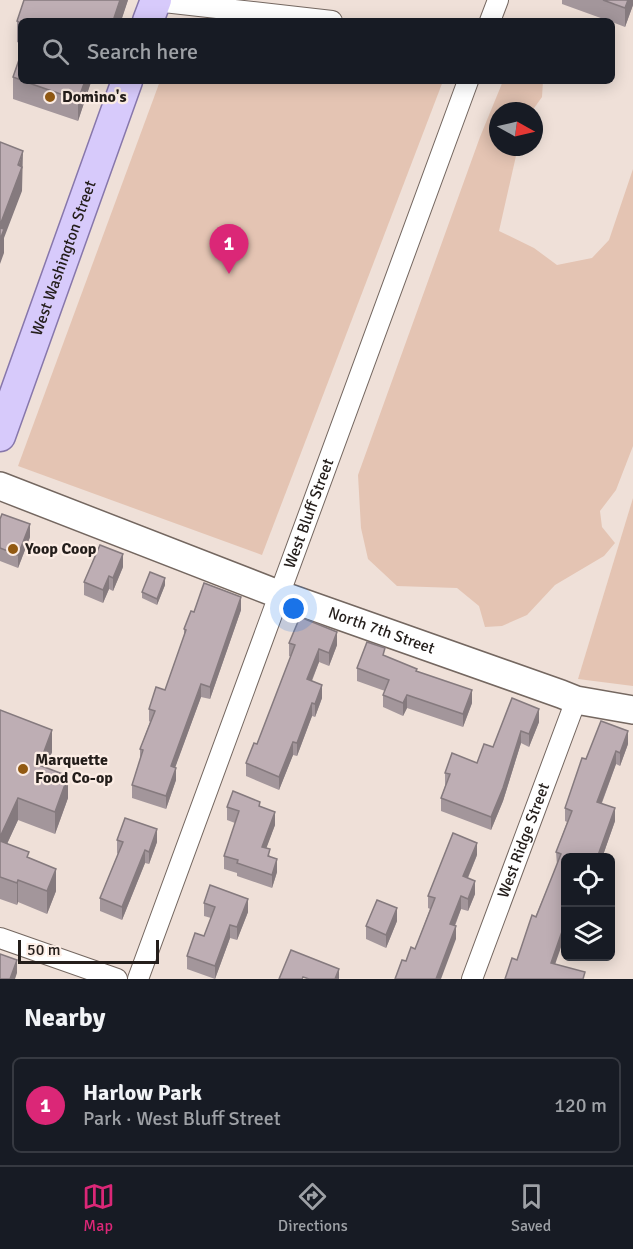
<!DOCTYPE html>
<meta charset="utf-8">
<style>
body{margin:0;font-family:Signika,sans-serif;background:#242831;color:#f1f3f6}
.controls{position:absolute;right:18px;bottom:18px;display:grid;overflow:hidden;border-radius:9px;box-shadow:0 3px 15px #0003}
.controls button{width:54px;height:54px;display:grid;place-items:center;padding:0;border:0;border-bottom:2px solid #363941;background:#171b24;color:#f1f3f6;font:30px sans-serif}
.compass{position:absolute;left:489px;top:102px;width:54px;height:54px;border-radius:50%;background:#171b24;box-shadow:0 3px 15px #0003;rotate:98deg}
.scale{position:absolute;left:18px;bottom:15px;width:141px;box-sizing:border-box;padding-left:6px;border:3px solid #241e1b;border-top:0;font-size:16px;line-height:21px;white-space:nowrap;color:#241e1b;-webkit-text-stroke:4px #fcede5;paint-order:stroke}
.you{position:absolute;left:294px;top:609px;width:21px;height:21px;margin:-15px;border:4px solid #fff;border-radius:50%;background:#1a73e8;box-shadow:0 0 0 9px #1a73e833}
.badge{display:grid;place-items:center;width:39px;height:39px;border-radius:50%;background:#db2777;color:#fff;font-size:20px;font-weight:700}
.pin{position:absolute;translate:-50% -50px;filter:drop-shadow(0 2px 3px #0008)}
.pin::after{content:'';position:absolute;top:32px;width:21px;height:18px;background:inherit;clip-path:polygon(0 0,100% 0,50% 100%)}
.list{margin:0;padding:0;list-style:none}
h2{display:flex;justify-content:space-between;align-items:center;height:78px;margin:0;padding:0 24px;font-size:26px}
h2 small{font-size:20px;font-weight:400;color:#9ea1a6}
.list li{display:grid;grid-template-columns:39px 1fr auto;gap:18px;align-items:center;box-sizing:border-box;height:96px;margin:0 12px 12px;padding:0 12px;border:2px solid #363941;border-radius:9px}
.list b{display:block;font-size:22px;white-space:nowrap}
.list p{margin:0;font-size:20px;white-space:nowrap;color:#9ea1a6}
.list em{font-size:20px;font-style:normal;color:#9ea1a6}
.icon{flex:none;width:33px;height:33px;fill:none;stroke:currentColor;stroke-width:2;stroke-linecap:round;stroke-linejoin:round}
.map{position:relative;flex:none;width:633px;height:979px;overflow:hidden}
.search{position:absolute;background:#171b24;box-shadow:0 3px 15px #0003;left:18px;right:18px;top:18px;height:66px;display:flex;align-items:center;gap:15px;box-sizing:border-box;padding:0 21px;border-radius:9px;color:#9ea1a6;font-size:22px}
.sheet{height:186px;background:#171b24}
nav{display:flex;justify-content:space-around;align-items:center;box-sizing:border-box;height:84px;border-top:2px solid #363941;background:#171b24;font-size:16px;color:#9ea1a6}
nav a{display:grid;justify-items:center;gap:3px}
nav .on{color:#db2777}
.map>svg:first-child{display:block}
.green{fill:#e4c4b3}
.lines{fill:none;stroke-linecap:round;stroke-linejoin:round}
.street-casing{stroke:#746760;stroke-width:22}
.secondary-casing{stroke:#746760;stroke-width:30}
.primary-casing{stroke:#8777ab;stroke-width:33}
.street{stroke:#fff;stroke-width:20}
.secondary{stroke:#fff;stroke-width:27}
.primary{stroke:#d7cafb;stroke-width:30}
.wall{fill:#a3969b}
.shaded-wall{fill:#857a7e}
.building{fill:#beaeb4;stroke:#857a7e;stroke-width:1.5}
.poi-dot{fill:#925a13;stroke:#fcede5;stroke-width:2}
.labels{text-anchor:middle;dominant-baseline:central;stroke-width:4.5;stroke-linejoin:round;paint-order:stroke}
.poi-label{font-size:16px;font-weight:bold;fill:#241e1b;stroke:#fcede5;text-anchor:start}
.street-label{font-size:16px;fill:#241e1b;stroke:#fcede5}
</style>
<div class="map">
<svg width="633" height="979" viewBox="0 0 633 979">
<rect width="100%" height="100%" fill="#efe0d8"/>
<g class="green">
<polygon points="160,81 443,81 262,555 18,466"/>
<polygon points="503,81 543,81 542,97 532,111 498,111 498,147 518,147 499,231 534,248 557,265 592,258 609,240 633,169 633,446 616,490 600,511 602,527 615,543 604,556 555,585 527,615 502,626 485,627 479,606 457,588 397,586 368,559 361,528 358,475 480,137"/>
<polygon points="633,498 633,686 578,679"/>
</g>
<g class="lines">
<defs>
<g id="street">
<polyline points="155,1 332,21"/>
<polyline points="490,21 498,0"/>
<polyline points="0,938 117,979"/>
<path id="s1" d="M138,979L468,81"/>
<path id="s2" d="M472,979L576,700"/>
</g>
<g id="secondary">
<path id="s3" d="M0,486L278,594L561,694L576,700L633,710"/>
</g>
<g id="primary">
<polyline points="148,21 156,0"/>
<path id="s4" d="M0,436L127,81"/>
</g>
</defs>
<use href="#street" class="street-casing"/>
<use href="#secondary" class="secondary-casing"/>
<use href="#primary" class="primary-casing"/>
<use href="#street" class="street"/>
<use href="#secondary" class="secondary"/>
<use href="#primary" class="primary"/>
</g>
<g class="wall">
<polygon points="24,0 128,0 121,21 21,21 21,44 17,42 17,21"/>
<polygon points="562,0 633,0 633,5 625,27 612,22 612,21 609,21 562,4"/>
<polygon points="21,54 21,81 99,81 98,84 91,82 78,121 13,99 13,77"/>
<polygon points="0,519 30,537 18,568 0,561"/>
<polygon points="123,567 113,591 109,589 103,603 84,595 84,582"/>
<polygon points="165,585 157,605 142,598 142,592"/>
<polygon points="241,610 210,699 201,697 175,767 176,780 166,809 132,798 132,785 140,760 140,749 150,722 149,721 149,709 165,690 184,636 184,629 194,612"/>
<polygon points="289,643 337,645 329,666 319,662 312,681 322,698 315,717 312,716 297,756 293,755 279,790 246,776 246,763 257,744 291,657 289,656"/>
<polygon points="385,656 417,671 472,703 463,727 407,708 403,716 383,707 383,695 385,691 357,681 357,668"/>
<polygon points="512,698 539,722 529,747 521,743 503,801 491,830 441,811 441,798 445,786 445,773 477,763 493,747"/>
<polygon points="0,710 52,752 46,767 68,798 55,834 18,820 7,844 29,858 56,891 47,914 18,902 17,905 0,899"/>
<polygon points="628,744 620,766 616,764 602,803 615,821 602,858 566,858 555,964 585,979 517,960 557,865 556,852 567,822 565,821 565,808 586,759"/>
<polygon points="260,806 275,825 266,848 277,872 272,888 237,876 237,873 224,869 224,856 235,823 227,820 227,807"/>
<polygon points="117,840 157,842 149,864 145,863 122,920 100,911 100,898 118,854 117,853"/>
<polygon points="477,855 468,878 475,894 468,911 461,909 455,926 456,939 406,961 415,949 430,909 428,908 428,896"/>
<polygon points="204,903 248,912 237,940 230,938 215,979 187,969 187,956 204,936 211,918 204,916"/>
<polygon points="397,921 386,948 366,939 366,926"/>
</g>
<g class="shaded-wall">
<polygon points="120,0 128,0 121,21 113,21"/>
<polygon points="628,0 633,0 633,5 625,27 625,8"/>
<polygon points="85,81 91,81 91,82 78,121 78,100"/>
<polygon points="23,151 22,191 4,238 4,253 0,264 0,225"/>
<polygon points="30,524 30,537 18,568 18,555"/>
<polygon points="123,554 123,567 113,591 113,578"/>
<polygon points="109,576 109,589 103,603 103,590"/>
<polygon points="165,578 165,585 157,605 157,599"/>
<polygon points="241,597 241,610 210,699 210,687"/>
<polygon points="337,632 337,645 329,666 329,653"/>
<polygon points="319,649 319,662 307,692 307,679"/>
<polygon points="201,684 201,697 171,779 171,766"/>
<polygon points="322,685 322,698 315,717 315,704"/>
<polygon points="472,690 472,703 463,727 463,714"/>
<polygon points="407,695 407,708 403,716 403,703"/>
<polygon points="312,703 312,716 297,756 297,743"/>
<polygon points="539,709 539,722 529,747 529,734"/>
<polygon points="52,730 52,752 39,787 39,765"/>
<polygon points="521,731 521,743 503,801 491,830 491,817"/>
<polygon points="628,731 628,744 620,766 620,753"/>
<polygon points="293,742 293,755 279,790 279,777"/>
<polygon points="616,751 616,764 597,815 597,802"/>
<polygon points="176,768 176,780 166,809 166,796"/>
<polygon points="68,776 68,798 55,834 55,812"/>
<polygon points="18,798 18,820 0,859 0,837"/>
<polygon points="615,808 615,821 602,858 597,858"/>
<polygon points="275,812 275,825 262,860 262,847"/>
<polygon points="157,829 157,842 149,864 149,852"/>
<polygon points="477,843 477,855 463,889 463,876"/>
<polygon points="145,850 145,863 122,920 122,907"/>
<polygon points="277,859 277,872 272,888 272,875"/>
<polygon points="56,869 56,891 47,914 47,891"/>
<polygon points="18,880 18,902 17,905 17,883"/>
<polygon points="475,881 475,894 468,911 468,899"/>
<polygon points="461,896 461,909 450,937 450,924"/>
<polygon points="248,899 248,912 237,940 237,927"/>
<polygon points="397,908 397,921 386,948 386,935"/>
<polygon points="566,920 566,933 551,976 551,963"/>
<polygon points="230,925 230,938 215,979 215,966"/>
<polygon points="456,926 456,939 441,979 436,979"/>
<polygon points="17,960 17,973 15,979 10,979"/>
<polygon points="339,969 339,979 335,979"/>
</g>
<g class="building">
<polygon points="24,0 120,0 113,21 21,21 21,23 17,21"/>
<polygon points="603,0 628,0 625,8"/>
<polygon points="21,54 21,80 13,77"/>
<polygon points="23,81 85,81 78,100"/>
<polygon points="0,142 23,151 18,165 22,167 0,225"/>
<polygon points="0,228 4,229 0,240"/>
<polygon points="2,514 30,524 18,555 0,548 0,519"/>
<polygon points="100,545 123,554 113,578 109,576 103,590 84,582"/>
<polygon points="150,572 165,578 157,599 142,592"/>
<polygon points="204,583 241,597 210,687 201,684 171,766 176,768 166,796 132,785 143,750 140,749 155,711 149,709 156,687 165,690 186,630 184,629 191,611 194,612"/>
<polygon points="300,617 337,632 329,653 319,649 307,679 322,685 315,704 312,703 297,743 293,742 279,777 246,763 254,743 257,744 295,645 289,643"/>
<polygon points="367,642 385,648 383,655 417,669 416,671 472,690 463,714 407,695 403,703 383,695 389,680 357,668"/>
<polygon points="512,698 539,709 529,734 521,731 503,788 491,817 441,798 450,774 445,773 452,753 477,763 484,744 493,747"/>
<polygon points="0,710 52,730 39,765 68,776 55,812 18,798 0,837"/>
<polygon points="601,721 628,731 620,753 616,751 597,802 615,808 597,858 566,858 566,920 551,963 585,972 583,979 505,979 512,958 517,960 532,915 536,917 561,854 556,852 572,811 565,808 582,758 586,759"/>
<polygon points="233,791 260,802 259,806 275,812 262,847 270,849 268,856 277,859 272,875 237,863 238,860 224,856 239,811 227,807"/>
<polygon points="125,818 157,829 149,852 145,850 122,907 100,898 123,842 117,840"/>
<polygon points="453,833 477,843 463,876 475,881 468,899 461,896 450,924 456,926 436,979 395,979 402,960 406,961 411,947 415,949 435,898 428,896"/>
<polygon points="0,841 29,852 27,857 56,869 47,891 18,880 17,883 0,877"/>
<polygon points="210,885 248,899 237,927 230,925 215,966 187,956 195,933 204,936 215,907 204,903"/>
<polygon points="377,900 397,908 386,935 366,926"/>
<polygon points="291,950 339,969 335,979 309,979 303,977 302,979 279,979"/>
<polygon points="0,954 17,960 10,979 0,979"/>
</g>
<g class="poi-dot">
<circle cx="50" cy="97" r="6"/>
<circle cx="13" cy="549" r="6"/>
<circle cx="23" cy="769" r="6"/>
</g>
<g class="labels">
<g class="poi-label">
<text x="62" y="97">Domino's</text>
<text x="25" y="549">Yoop Coop</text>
<text x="35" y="760">Marquette<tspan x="35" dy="18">Food Co-op</tspan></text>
</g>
<g class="street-label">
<text stroke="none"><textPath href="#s4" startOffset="189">West Washington Street</textPath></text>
<text stroke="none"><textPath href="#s1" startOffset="496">West Bluff Street</textPath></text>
<text stroke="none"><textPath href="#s3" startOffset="408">North 7th Street</textPath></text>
<text stroke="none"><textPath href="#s2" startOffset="148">West Ridge Street</textPath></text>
</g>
</g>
</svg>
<div class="controls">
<button><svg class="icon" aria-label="locate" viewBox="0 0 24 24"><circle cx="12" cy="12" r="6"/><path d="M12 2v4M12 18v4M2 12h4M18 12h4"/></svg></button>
<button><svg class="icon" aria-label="layers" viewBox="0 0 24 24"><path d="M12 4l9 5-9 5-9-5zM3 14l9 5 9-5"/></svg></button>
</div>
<svg class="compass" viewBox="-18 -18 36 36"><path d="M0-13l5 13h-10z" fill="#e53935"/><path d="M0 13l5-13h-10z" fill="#9ea1a6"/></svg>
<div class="scale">50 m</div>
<div class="you"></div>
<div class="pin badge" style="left:229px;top:274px">1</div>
<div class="search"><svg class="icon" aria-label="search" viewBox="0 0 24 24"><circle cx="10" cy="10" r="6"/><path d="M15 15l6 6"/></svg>Search here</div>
</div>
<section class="sheet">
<h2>Nearby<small></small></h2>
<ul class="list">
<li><span class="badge">1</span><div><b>Harlow Park</b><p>Park · West Bluff Street</p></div><em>120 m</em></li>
</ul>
</section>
<nav>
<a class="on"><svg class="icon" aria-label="map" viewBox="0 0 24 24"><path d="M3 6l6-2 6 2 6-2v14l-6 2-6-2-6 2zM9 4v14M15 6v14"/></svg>Map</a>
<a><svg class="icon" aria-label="directions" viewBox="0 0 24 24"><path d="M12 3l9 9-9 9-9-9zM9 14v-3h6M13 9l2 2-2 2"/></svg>Directions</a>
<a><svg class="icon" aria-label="saved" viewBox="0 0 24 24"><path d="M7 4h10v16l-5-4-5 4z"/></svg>Saved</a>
</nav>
